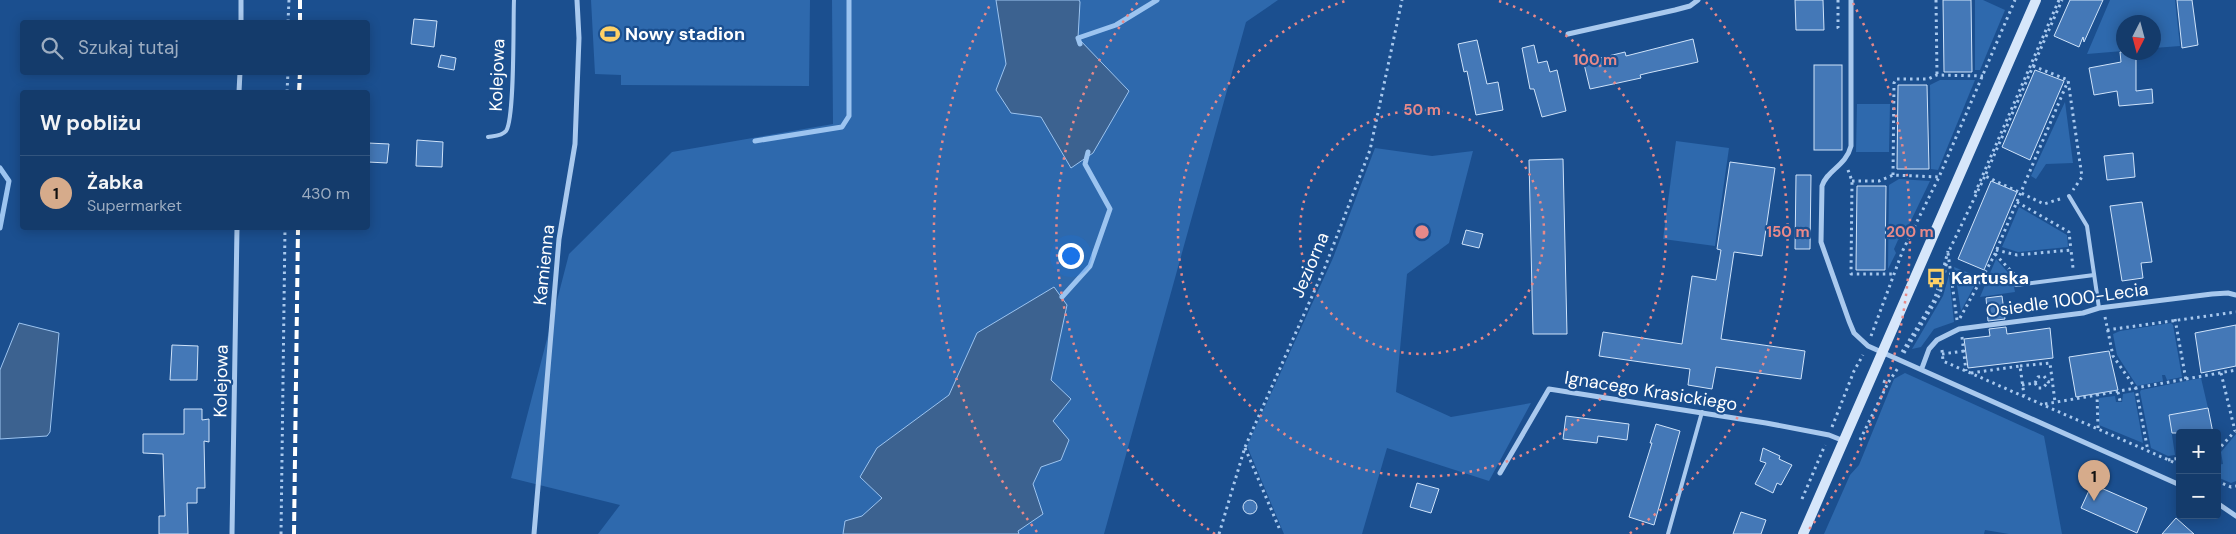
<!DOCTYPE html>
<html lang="pl">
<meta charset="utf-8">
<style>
body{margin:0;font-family:"DM Sans",sans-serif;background:#214673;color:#f1f3f6}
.controls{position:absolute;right:15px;bottom:15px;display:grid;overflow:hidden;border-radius:5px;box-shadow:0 2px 12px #0003}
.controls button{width:45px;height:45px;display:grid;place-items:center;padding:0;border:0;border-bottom:1px solid #33557e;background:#143b6b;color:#f1f3f6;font:25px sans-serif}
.compass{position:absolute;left:2116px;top:15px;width:45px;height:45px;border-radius:50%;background:#143b6b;box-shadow:0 2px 12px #0003;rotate:186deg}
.you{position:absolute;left:1070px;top:255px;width:18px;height:18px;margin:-12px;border:4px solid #fff;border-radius:50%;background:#1a73e8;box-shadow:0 0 0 8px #1a73e833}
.badge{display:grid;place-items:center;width:32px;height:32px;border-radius:50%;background:#d6ab8b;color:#111;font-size:16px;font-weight:700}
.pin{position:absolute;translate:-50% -41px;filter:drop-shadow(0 1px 2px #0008)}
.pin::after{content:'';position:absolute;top:26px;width:18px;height:15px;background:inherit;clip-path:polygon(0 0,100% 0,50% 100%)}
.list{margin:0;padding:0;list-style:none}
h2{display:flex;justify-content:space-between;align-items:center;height:65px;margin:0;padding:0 20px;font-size:21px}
h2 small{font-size:16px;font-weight:400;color:#9dadc1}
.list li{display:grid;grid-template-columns:32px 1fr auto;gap:15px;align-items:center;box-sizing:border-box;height:75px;padding:0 20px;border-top:1px solid #33557e}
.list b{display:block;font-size:19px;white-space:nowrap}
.list p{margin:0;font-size:16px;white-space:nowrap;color:#9dadc1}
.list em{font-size:16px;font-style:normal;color:#9dadc1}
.icon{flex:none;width:28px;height:28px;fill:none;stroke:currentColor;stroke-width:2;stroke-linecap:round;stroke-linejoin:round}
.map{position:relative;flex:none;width:2236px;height:534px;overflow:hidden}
.search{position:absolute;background:#143b6b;box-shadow:0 2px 12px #0003;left:20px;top:20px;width:350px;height:55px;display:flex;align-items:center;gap:12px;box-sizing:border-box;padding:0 18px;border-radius:5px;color:#9dadc1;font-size:19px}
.panel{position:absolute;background:#143b6b;box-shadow:0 2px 12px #0003;left:20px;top:90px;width:350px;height:140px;border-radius:5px}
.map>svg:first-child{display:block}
.green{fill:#2e69ad}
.water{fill:#3c6290;stroke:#9cc4f0}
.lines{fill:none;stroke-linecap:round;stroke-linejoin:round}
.stream{stroke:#9cc4f0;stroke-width:5}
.building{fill:#4478b7;stroke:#cfe3fa}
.path{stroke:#a9c9ee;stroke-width:3;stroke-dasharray:2.5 4;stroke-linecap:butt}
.service{stroke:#a9c9ee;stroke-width:4}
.minor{stroke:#a9c9ee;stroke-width:5}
.secondary{stroke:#d6e6fa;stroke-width:10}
.rail{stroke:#fff;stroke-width:4;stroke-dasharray:9 4;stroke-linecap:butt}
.ring{fill:none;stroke:#e88989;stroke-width:2.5;stroke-dasharray:2.5 5}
.labels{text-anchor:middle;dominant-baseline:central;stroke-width:4.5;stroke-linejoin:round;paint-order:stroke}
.poi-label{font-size:18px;font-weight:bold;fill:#fff;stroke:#1b4f8f;text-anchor:start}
.street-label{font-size:18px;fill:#fff;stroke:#1b4f8f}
.centre{fill:#e88989;stroke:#1b4f8f;stroke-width:2.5}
.ring-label{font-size:15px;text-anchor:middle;font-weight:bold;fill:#e88989;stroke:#1b4f8f;stroke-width:4.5;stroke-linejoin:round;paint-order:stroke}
</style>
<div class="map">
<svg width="2236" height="534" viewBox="0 0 2236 534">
<rect width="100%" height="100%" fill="#1b4f8f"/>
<g class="green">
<polygon points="591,0 810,0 809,86 621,85 621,75 595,74"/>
<polygon points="832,0 1278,0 1246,22 1104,534 598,534 620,505 511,478 569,254 672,152 833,124"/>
<polygon points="1975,0 1983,0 2005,10 1980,70 1975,70"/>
<polygon points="2110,0 2175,0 2180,46 2154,48 2154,22 2124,22 2123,51 2087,54"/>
<polygon points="1940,80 1975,80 1938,170 1931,169 1930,85"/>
<polygon points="2065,102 2073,163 2046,164 2036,179 2031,176"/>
<polygon points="1857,104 1890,104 1889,152 1856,152"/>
<polygon points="1676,141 1729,148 1715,246 1663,239"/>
<polygon points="1375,148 1432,156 1473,151 1449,243 1407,274 1396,392 1451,417 1531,403 1489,481 1387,448 1362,534 1284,534 1247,446 1333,258"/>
<polygon points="1899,179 1930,181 1904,235 1898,240 1894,249 1896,253 1888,269 1889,185"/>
<polygon points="2019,207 2067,235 2068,247 2018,252 2002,247"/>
<polygon points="1996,259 2012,277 2015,292 1980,297"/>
<polygon points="1954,267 1979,277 1961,311"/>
<polygon points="1949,275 1954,322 1934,329 1921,347 1912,349 1943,296"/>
<polygon points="2171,323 2173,325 2182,377 2167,380 2165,375 2162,375 2163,381 2137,386 2117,355 2113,334 2120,331"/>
<polygon points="1905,373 2044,436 2062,534 2009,534 1985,530 1984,534 1824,534 1850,475 1859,465 1894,379"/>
<polygon points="2201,378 2208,408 2169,415 2175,455 2168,456 2151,448 2140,392 2141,390"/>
<polygon points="2134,392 2143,443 2099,425 2099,398 2115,396 2116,402 2122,402 2123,394"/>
<polygon points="2236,434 2236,481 2231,483 2217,477 2217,465 2223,464 2221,452"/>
</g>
<g class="water">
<polygon points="996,0 1079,0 1080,2 1078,38 1129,91 1093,153 1071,168 1041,117 1011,113 996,90 1006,64"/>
<polygon points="1054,287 1067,305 1051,380 1071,399 1053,421 1069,440 1061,460 1041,467 1033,484 1043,514 1018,531 1019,534 843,534 845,521 862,516 882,498 860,477 877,448 949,395 977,333"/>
<polygon points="19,323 59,333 50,432 47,436 0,439 0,370"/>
</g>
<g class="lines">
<g class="stream">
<polyline points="1080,44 1078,38 1116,25 1157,0"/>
<polyline points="755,141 842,127 849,116 849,0"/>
<polyline points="0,168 9,181 0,228"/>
<polyline points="1062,297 1090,266 1110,209 1085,164 1088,152"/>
</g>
</g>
<g class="building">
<polygon points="1795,0 1823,0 1824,30 1796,30"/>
<polygon points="1943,0 1971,0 1972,72 1944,72"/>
<polygon points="2070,0 2103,0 2084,42 2083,37 2079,47 2054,36"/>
<polygon points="2177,0 2192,0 2198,45 2182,48"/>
<polygon points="414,19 437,21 434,47 411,44"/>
<polygon points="1693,39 1698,62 1648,73 1640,75 1641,78 1590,89 1584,64 1600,61 1600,58 1625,52 1626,56"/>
<polygon points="1477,40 1487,84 1498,82 1503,110 1476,115 1467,71 1464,72 1458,44"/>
<polygon points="1534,45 1538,63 1547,61 1550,72 1557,70 1566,111 1542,117 1534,89 1530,89 1522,48"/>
<polygon points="2120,52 2136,52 2136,91 2152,89 2153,103 2119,106 2117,91 2094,95 2089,68 2121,62"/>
<polygon points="441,55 456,58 454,70 438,67"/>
<rect x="1814" y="65" width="28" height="85"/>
<polygon points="2035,70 2064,81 2030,160 2002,147"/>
<polygon points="1898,85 1927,85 1929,169 1897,169"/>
<polygon points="417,140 443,142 442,167 416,166"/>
<polygon points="368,143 389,144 387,163 368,162"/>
<polygon points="2133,153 2135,177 2107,180 2104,156"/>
<polygon points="1563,159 1567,334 1533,334 1529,160"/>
<polygon points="1730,162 1775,168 1762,256 1734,252 1721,339 1805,351 1801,379 1716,367 1712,389 1688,385 1690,369 1599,356 1603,332 1682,344 1692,276 1716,280 1721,250 1717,249"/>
<polygon points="1796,175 1811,175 1810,249 1795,249"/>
<polygon points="1991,181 2017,192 1984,270 1958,259"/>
<polygon points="1857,186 1886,186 1885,270 1856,270"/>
<polygon points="2142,202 2152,262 2141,263 2143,278 2122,281 2110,206"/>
<polygon points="1466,230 1483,234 1479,248 1462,244"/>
<polygon points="2002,296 2005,319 1988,321 1986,298"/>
<polygon points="2236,325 2236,366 2201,373 2195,333"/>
<polygon points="2006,327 2007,334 2050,328 2053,358 1968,368 1964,339 1990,336 1989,329"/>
<polygon points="172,345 198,346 197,380 170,380"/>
<polygon points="2109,351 2118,390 2076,397 2069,357"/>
<polygon points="2208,408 2213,433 2172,433 2169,415"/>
<polygon points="184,409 202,409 202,420 209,419 209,442 204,441 205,488 197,488 197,503 187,503 188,534 159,534 159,516 165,516 163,454 143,453 143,434 184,434"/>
<polygon points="1566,416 1629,424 1627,440 1598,436 1597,443 1563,439"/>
<polygon points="1656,424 1680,431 1654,525 1629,517 1652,443 1650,443"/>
<polygon points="1763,448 1780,456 1779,459 1792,465 1781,485 1777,483 1773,493 1755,484 1766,463 1760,461"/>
<polygon points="1417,483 1439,489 1431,513 1410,507"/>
<polygon points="2092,484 2147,508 2137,533 2081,508"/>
<circle cx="1250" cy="507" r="7"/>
<polygon points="1741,512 1766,520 1761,534 1733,534"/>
<polygon points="2176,518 2194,534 2162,534"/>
</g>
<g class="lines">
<g class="path">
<polyline points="1838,0 1838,28 1840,31"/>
<polyline points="1936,0 1937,75"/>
<polyline points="288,22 289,0"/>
<polyline points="2033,66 2068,80 2082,177 2073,190"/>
<polyline points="287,92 288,72"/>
<polyline points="1848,170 1852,181 1851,274 1892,274"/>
<polyline points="1893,175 1894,83 1896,79 1928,79 1937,75 1983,76"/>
<polyline points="1852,181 1879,181 1893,175 1939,177"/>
<polyline points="1975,193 2059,0"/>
<polyline points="2060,199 2044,204 1985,176 2062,0"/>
<polyline points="2017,202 2069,232 2071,250"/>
<polyline points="1996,250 2017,255 2071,250 2073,268"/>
<polyline points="1995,254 2015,275"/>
<polyline points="2105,317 2113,356 2136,389 2148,451"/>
<polyline points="1960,318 1994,256 2068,81"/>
<polyline points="2175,319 2186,380"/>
<polyline points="1957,320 1948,253 1985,176"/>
<polyline points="2107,330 2236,312"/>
<polyline points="1871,336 1903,250 1939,177 2015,0"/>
<polyline points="1962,337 1966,371"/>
<polyline points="1942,350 1943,361 2180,465"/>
<polyline points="1902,352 1934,300 1939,286 1948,251"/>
<polyline points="1904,353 1940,294 1947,261"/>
<polyline points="1942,354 1964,351"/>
<polyline points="2020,366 2050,363 2055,402"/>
<polyline points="1971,373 2020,366 2024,395"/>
<polyline points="2221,373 2235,431"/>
<polyline points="1883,381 1888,383 1898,368"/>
<polyline points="2035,383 2038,388 2043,388 2048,382"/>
<polyline points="2022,385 2035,383 2038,377 2044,376 2048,382 2052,381"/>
<polyline points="2118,392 2120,401"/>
<polyline points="2045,404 2097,395"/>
<polyline points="1832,427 1854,371 1863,355"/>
<polyline points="2098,428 2097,395 2236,370"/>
<polyline points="1860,440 1888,383"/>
<polyline points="1245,448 1280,530"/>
<polyline points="2217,451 2235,431"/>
<polyline points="2168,460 2180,458"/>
<polyline points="2217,481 2231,487 2236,486"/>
<polyline points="1802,499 1825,445"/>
<polyline points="281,534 285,228"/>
<polyline points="1219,534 1245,447 1325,267 1370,150 1402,0"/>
</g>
<g class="service">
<path d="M488,137C494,136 502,136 506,131C515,119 513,21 514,0"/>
<polyline points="2069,196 2087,226 2099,308"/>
<polyline points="2016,285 2094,275"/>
<polyline points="1668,534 1702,412"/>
</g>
<g class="minor">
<path d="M1851,0V146C1846,166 1827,170 1822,186L1821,242L1849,321L1854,333L1868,346L2180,485"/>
<polyline points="241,22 241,0"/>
<polyline points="1568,34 1675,10 1690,6 1698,0"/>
<polyline points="239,92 240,72"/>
<polyline points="1922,368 1929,349 1937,340 1959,329 2083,313 2099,308 2212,294 2228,293 2236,295"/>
<polyline points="1500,473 1549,389 1766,423 1829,435 1844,441"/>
<polyline points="2217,503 2236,516"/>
<polyline points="232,534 237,228"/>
<polyline points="534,534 559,239 575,144 579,38 577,0"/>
</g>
<polyline class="secondary" points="1803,534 2036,0"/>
<g class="rail">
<polyline points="300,22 300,0"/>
<polyline points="299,92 300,72"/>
<polyline points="294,534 298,228"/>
</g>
</g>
<g class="ring">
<circle cx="1422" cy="232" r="122"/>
<path d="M1499 1A244 244 0 1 1 1345 1"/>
<path d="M1215 534A366 366 0 0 1 1138 2M1706 2A366 366 0 0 1 1629 534"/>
<path d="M1037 532A488 488 0 0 1 991 3M1853 3A488 488 0 0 1 1807 532"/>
</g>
<defs>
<symbol id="stadium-bare" viewBox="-9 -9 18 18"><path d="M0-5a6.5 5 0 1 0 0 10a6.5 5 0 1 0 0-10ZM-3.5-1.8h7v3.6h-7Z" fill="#ffd166" stroke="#1b4f8f" stroke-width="2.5" paint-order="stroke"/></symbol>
<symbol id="bus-bare" viewBox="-9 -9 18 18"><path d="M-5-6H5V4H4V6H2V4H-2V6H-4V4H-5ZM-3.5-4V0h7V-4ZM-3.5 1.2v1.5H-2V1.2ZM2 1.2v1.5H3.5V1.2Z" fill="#ffd166" stroke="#1b4f8f" stroke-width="2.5" paint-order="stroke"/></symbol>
</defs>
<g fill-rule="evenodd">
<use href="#stadium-bare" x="596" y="20" width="28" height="28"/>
<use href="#bus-bare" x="1922" y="264" width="28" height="28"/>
</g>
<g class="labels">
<g class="poi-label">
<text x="625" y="34">Nowy stadion</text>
<text x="1951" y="278">Kartuska</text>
</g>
<g class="street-label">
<text transform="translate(497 75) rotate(-88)">Kolejowa</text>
<text transform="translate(544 265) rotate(-84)">Kamienna</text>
<text transform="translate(1310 265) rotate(-67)">Jeziorna</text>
<text transform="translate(2067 300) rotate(-8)">Osiedle 1000-Lecia</text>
<text transform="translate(221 381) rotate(-89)">Kolejowa</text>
<text transform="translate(1651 391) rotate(9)">Ignacego Krasickiego</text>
</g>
</g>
<circle cx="1422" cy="232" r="8" class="centre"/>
<g class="ring-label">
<text x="1595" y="65">100 m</text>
<text x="1422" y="115">50 m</text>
<text x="1788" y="237">150 m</text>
<text x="1910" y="237">200 m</text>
</g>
</svg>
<div class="controls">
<button>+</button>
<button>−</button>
</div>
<svg class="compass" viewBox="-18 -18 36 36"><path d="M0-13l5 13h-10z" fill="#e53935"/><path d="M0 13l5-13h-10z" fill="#9dadc1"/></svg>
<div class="you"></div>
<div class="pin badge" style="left:2094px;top:501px">1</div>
<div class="search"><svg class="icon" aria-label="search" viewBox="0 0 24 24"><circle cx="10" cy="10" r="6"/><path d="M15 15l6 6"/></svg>Szukaj tutaj</div>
<section class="panel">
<h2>W pobliżu<small></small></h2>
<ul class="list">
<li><span class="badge">1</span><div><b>Żabka</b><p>Supermarket</p></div><em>430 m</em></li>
</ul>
</section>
</div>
